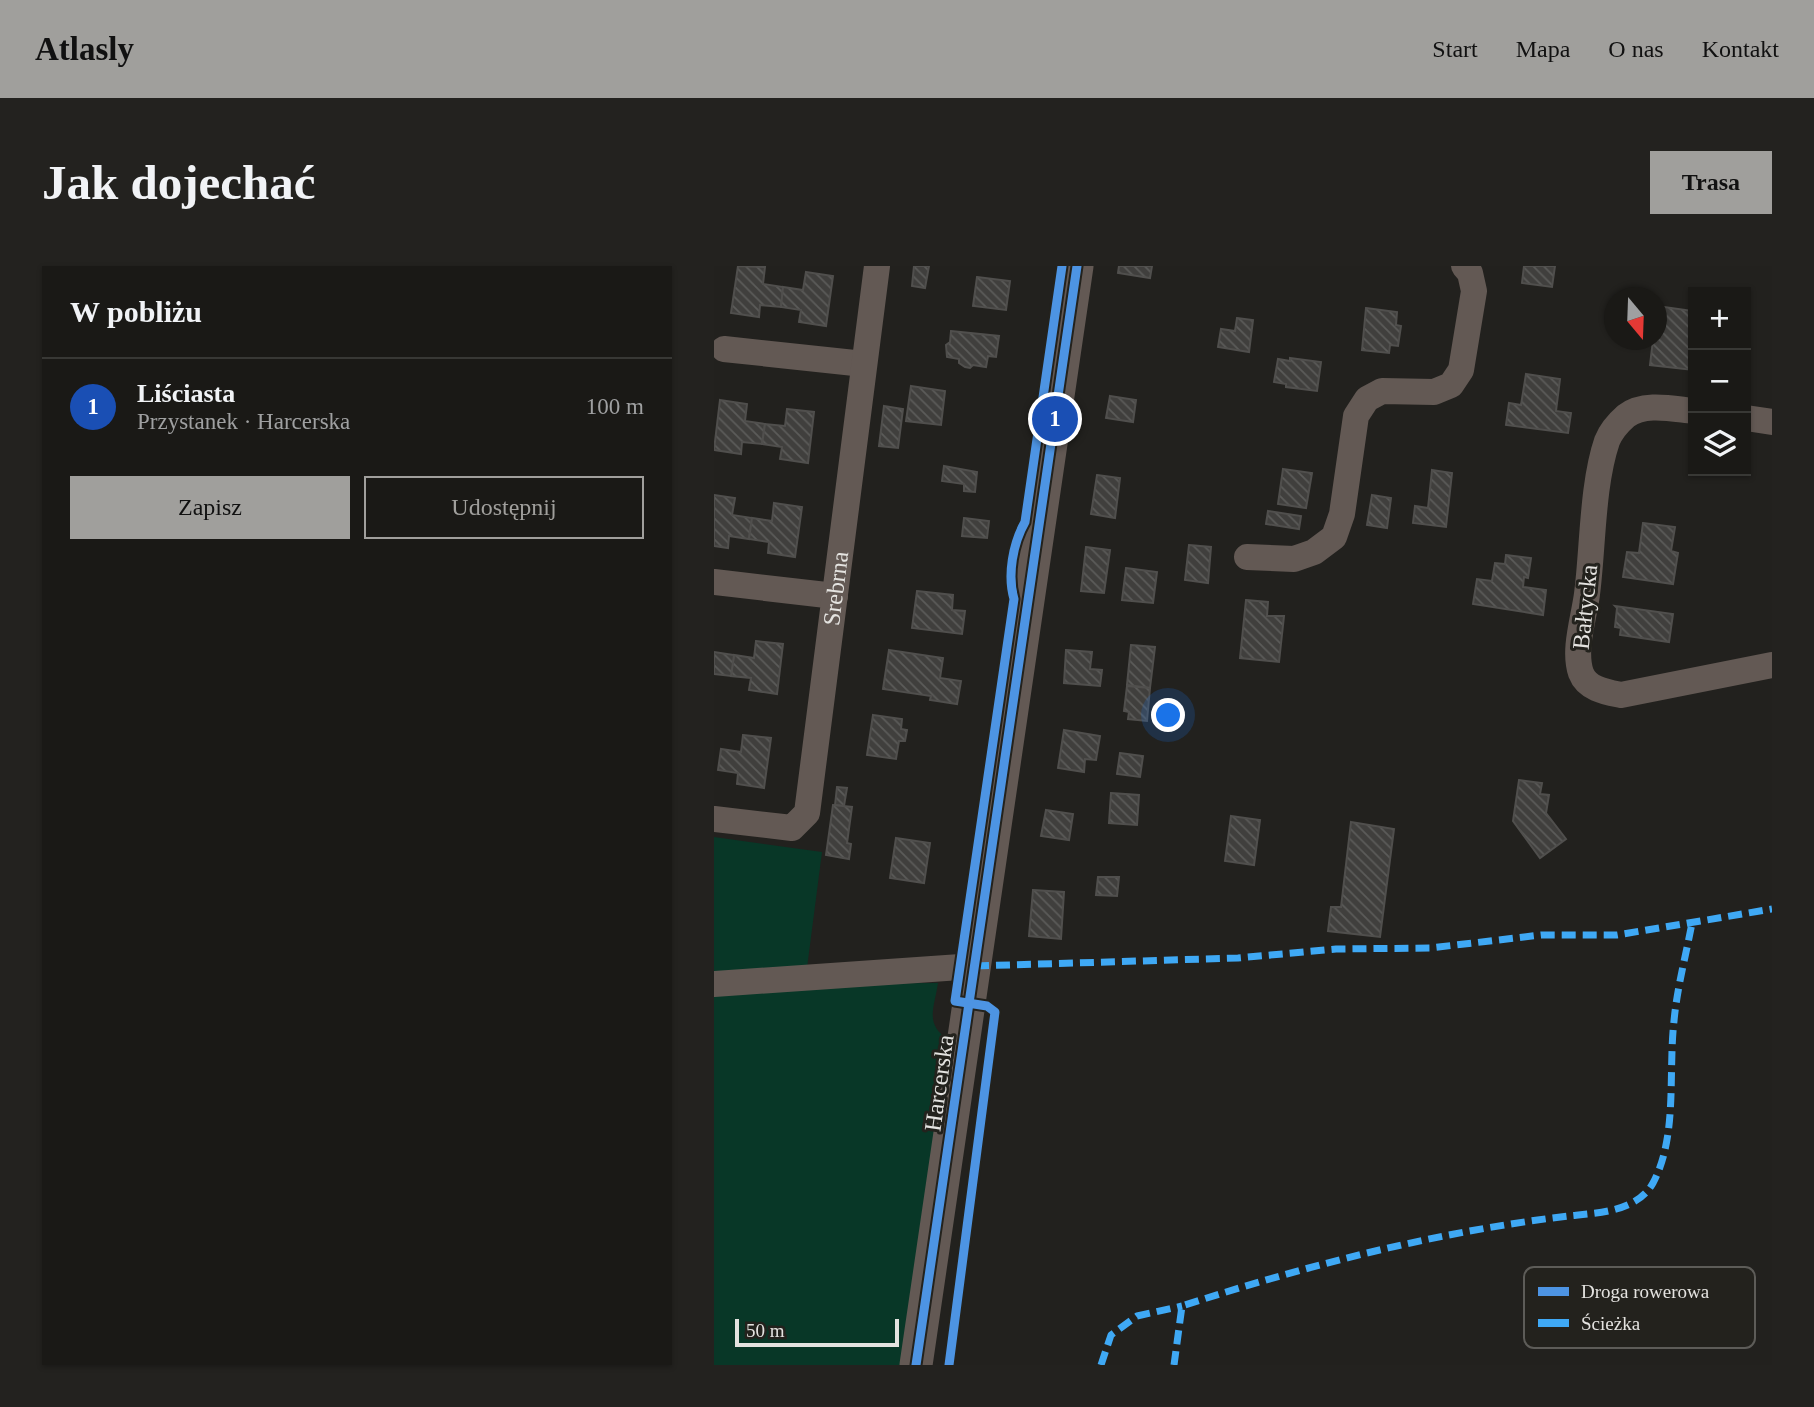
<!DOCTYPE html>
<html lang="pl">
<meta charset="utf-8">
<style>
body{margin:0;font-family:Georgia,serif;background:#23221f;color:#f1f3f6}
.controls{position:absolute;right:21px;top:21px;display:grid;overflow:hidden;border-radius:0px;box-shadow:0 2px 5px #0004}
.controls button{width:63px;height:63px;display:grid;place-items:center;padding:0;border:0;border-bottom:2px solid #383835;background:#1a1916;color:#f1f3f6;font:35px sans-serif}
.compass{position:absolute;left:890px;top:21px;width:63px;height:63px;border-radius:50%;background:#1a1916;box-shadow:0 2px 5px #0004;rotate:161deg}
.scale{position:absolute;left:21px;bottom:18px;width:164px;box-sizing:border-box;padding-left:7px;border:4px solid #e4e3e0;border-top:0;font-size:19px;line-height:24px;white-space:nowrap;color:#e4e3e0;-webkit-text-stroke:5px #23221d;paint-order:stroke}
.you{position:absolute;left:455px;top:450px;width:24px;height:24px;margin:-18px;border:5px solid #fff;border-radius:50%;background:#1a73e8;box-shadow:0 0 0 10px #1a73e833}
.badge{display:grid;place-items:center;width:46px;height:46px;border-radius:50%;background:#a09f9c;color:#fff;font-size:23px;font-weight:700}
.pin{position:absolute;translate:-50% -50%;border:4px solid #fff;box-shadow:0 2px 7px #0006}
.list{margin:0;padding:0;list-style:none}
h2{display:flex;justify-content:space-between;align-items:center;height:91px;margin:0;padding:0 28px;font-size:30px}
h2 small{font-size:23px;font-weight:400;color:#9fa0a1}
.list li{display:grid;grid-template-columns:46px 1fr auto;gap:21px;align-items:center;box-sizing:border-box;height:98px;padding:0 28px;border-top:2px solid #383835}
.list b{display:block;font-size:26px;white-space:nowrap}
.list p{margin:0;font-size:23px;white-space:nowrap;color:#9fa0a1}
.list em{font-size:23px;font-style:normal;color:#9fa0a1}
.actions{display:flex;gap:14px;padding:21px 28px}
.actions a{flex:1;padding:16px 0;border:2px solid #a09f9c;border-radius:0px;text-align:center;font-size:24px;color:#a09f9c}
.actions .main{background:#a09f9c;color:#111}
.icon{flex:none;width:38px;height:38px;fill:none;stroke:currentColor;stroke-width:2;stroke-linecap:round;stroke-linejoin:round}
.map{position:relative;flex:none;width:1058px;height:1099px;overflow:hidden;border-radius:0px}
header{display:flex;align-items:center;gap:42px;box-sizing:border-box;height:98px;padding:0 35px;background:#a09f9c;color:#111}
header strong{font-size:33px}
nav{display:flex;gap:38px;margin-inline-start:auto;font-size:24px}
.intro{display:flex;align-items:center;justify-content:space-between;box-sizing:border-box;height:168px;padding:0 42px}
h1{margin:0;font-size:49px}
.button{padding:18px 32px;border-radius:0px;background:#a09f9c;color:#111;font-size:24px;font-weight:700}
main{display:flex;gap:42px;padding:0 42px}
aside{flex:1;background:#1a1916;border-radius:0px;box-shadow:0 2px 5px #0004}
.map>svg:first-child{display:block}
.green{fill:#083727}
.building{fill:url(#building-back-hatch);stroke:#504f4d;stroke-width:2}
.lines{fill:none;stroke-linecap:round;stroke-linejoin:round}
.minor{stroke:#635954;stroke-width:26}
.tertiary{stroke:#635954;stroke-width:33}
.quiet{stroke:#3fa9f5;stroke-width:7;stroke-dasharray:14 7;stroke-linecap:butt}
.cycleway-casing{stroke:#23221d;stroke-width:13}
.cycleway{stroke:#4d94e3;stroke-width:9}
.labels{text-anchor:middle;dominant-baseline:central;stroke-width:6;stroke-linejoin:round;paint-order:stroke}
.street-label{font-size:24px;fill:#e4e3e0;stroke:#23221d}
.key{fill:#23221d;stroke:#5d5c58;stroke-width:2}
.key-label{font-size:19px;fill:#e4e3e0}
</style>
<header>
<strong>Atlasly</strong>
<nav><a>Start</a><a>Mapa</a><a>O nas</a><a>Kontakt</a></nav>
</header>
<div class="intro"><h1>Jak dojechać</h1><a class="button">Trasa</a></div>
<main>
<aside>
<h2>W pobliżu<small></small></h2>
<ul class="list">
<li><span class="badge" style="background:#1a4fb4">1</span><div><b>Liściasta</b><p>Przystanek · Harcerska</p></div><em>100 m</em></li>
</ul>
<div class="actions"><a class="main">Zapisz</a><a>Udostępnij</a></div>
</aside>
<div class="map">
<svg width="1058" height="1099" viewBox="0 0 1058 1099">
<defs>
<pattern id="building-back-hatch" width="6" height="6" patternUnits="userSpaceOnUse" patternTransform="scale(1.75)"><rect width="6" height="6" fill="#403f3d"/><path d="M-1 5l2 2M0 0l6 6M5-1l2 2" fill="none" stroke="#5b5b59"/></pattern>
</defs>
<rect width="100%" height="100%" fill="#22211e"/>
<g class="green">
<polygon points="0,571 108,586 93,702 0,711"/>
<path d="M224,717C220,744 210,758 236,775L189,1099H0V724L92,718Z"/>
</g>
<g class="building">
<polygon points="24,0 51,1 49,18 69,21 67,41 46,39 45,51 17,47"/>
<polygon points="200,0 215,0 211,22 198,20"/>
<polygon points="405,0 438,0 436,12 404,7"/>
<polygon points="810,0 841,0 838,21 808,17"/>
<polygon points="92,6 119,10 112,60 85,56 87,44 67,41 69,21 89,24"/>
<polygon points="263,11 296,15 292,44 259,40"/>
<polygon points="943,40 979,45 977,62 979,65 979,104 936,99 939,74 943,74"/>
<polygon points="652,42 683,46 682,59 687,60 684,80 676,79 675,87 648,84"/>
<polygon points="523,52 539,54 535,86 504,81 507,63 521,65"/>
<polygon points="237,65 285,70 282,91 274,90 272,101 259,99 256,102 251,101 245,97 245,93 233,91 232,79 236,76"/>
<polygon points="576,92 607,96 603,125 572,121 572,118 560,116 564,93 576,95"/>
<polygon points="812,108 846,113 842,145 857,147 854,167 792,159 795,137 807,139"/>
<polygon points="197,120 231,125 227,159 192,155"/>
<polygon points="396,130 422,134 419,156 392,152"/>
<polygon points="6,134 33,138 31,155 51,158 48,178 28,176 27,188 0,184"/>
<polygon points="170,140 189,143 184,182 165,180"/>
<polygon points="73,143 100,146 94,197 66,193 68,181 48,178 51,158 71,160"/>
<polygon points="230,200 263,206 261,226 250,225 250,218 228,215"/>
<polygon points="569,203 598,207 592,242 564,238"/>
<polygon points="718,204 738,207 732,261 699,257 701,240 714,242"/>
<polygon points="383,209 406,212 401,252 377,248"/>
<polygon points="0,229 21,232 18,249 38,252 35,273 15,270 14,282 0,280"/>
<polygon points="658,229 677,232 673,262 653,259"/>
<polygon points="60,237 88,241 81,291 54,287 55,276 35,273 38,252 58,255"/>
<polygon points="554,245 587,250 585,263 552,258"/>
<polygon points="250,252 275,255 273,272 248,270"/>
<polygon points="929,257 961,261 957,285 964,287 959,318 909,311 913,286 925,287"/>
<polygon points="475,279 497,281 494,317 471,314"/>
<polygon points="372,281 396,284 390,327 367,325"/>
<polygon points="792,289 817,292 814,312 810,311 809,321 832,324 829,349 759,338 763,313 778,315 781,297 791,298"/>
<polygon points="412,302 443,306 439,337 408,334"/>
<polygon points="203,325 239,329 238,344 251,345 248,368 198,362"/>
<polygon points="532,334 554,336 553,350 570,350 565,396 526,392"/>
<polygon points="901,340 959,348 955,376 906,369 907,362 901,361 903,342"/>
<polygon points="42,375 69,378 63,428 35,424 37,412 17,410 20,389 40,392"/>
<polygon points="417,379 441,381 436,422 413,419"/>
<polygon points="175,384 229,392 226,412 247,415 243,438 216,434 217,430 169,423"/>
<polygon points="352,384 378,386 376,403 388,404 386,420 350,417"/>
<polygon points="0,386 20,389 17,410 0,408"/>
<polygon points="413,420 436,422 433,455 414,453 415,446 410,445"/>
<polygon points="159,449 188,453 187,463 193,464 191,475 185,475 182,493 153,489"/>
<polygon points="350,464 386,470 382,494 371,493 370,506 344,502"/>
<polygon points="29,469 57,472 50,522 23,518 24,507 4,504 7,483 27,486"/>
<polygon points="406,487 429,490 426,511 403,508"/>
<polygon points="805,514 828,517 826,528 835,529 832,547 852,573 826,592 799,555"/>
<polygon points="123,521 133,522 130,540 121,539"/>
<polygon points="397,527 425,529 423,559 395,557"/>
<polygon points="119,539 138,541 133,577 137,578 135,593 112,589"/>
<polygon points="332,544 359,548 355,574 327,570"/>
<polygon points="517,550 546,554 540,599 511,595"/>
<polygon points="637,556 680,563 666,671 614,665 617,641 627,641"/>
<polygon points="182,572 216,577 210,617 176,612"/>
<polygon points="384,611 405,611 403,630 382,629"/>
<polygon points="319,624 350,626 347,673 315,670"/>
</g>
<g class="lines">
<g class="minor">
<polyline points="10,83 150,98"/>
<path d="M979,145C959,143 930,136 912,150C904,157 897,165 893,175C878,219 879,282 873,328C870,352 859,384 867,407C873,423 892,426 907,429L1058,399"/>
<polyline points="1032,152 1058,156"/>
<polyline points="533,291 580,293 600,286 620,271 628,248 642,150 653,133 668,125 720,126 737,119 747,104 760,25 756,7 750,0"/>
<polyline points="0,316 121,330"/>
<path id="s1" d="M0,553L78,562L93,547L163,0"/>
<polyline points="0,718 261,700"/>
</g>
<polyline class="tertiary" points="202,1099 363,0"/>
<g class="quiet">
<polyline points="261,700 524,692 622,683 716,682 827,669 903,669 1058,643"/>
<polyline points="387,1099 397,1069 423,1050 468,1040"/>
<path d="M460,1099L468,1040C594,999 722,966 854,950C883,947 923,946 939,917C964,870 954,807 960,755C963,722 972,689 978,657"/>
</g>
<defs>
<g id="cycleway">
<polyline points="202,1099 363,0"/>
<path d="M235,1099L281,746L273,740L241,735L300,333C293,309 299,277 311,256L348,0"/>
</g>
</defs>
<use href="#cycleway" class="cycleway-casing"/>
<use href="#cycleway" class="cycleway"/>
</g>
<g class="labels">
<g class="street-label">
<text stroke="none"><textPath href="#s1" startOffset="326">Srebrna</textPath></text>
<text transform="translate(871 341) rotate(-84)">Bałtycka</text>
<text transform="translate(225 817) rotate(-82)">Harcerska</text>
</g>
</g>
<rect x="810" y="1001" width="231" height="81" rx="10" class="key"/>
<rect x="824" y="1021" width="31" height="9" fill="#4d94e3"/>
<rect x="824" y="1053" width="31" height="8" fill="#3fa9f5"/>
<g class="key-label">
<text x="867" y="1032">Droga rowerowa</text>
<text x="867" y="1064">Ścieżka</text>
</g>
</svg>
<div class="controls">
<button>+</button>
<button>−</button>
<button><svg class="icon" aria-label="layers" viewBox="0 0 24 24"><path d="M12 4l9 5-9 5-9-5zM3 14l9 5 9-5"/></svg></button>
</div>
<svg class="compass" viewBox="-18 -18 36 36"><path d="M0-13l5 13h-10z" fill="#e53935"/><path d="M0 13l5-13h-10z" fill="#9fa0a1"/></svg>
<div class="scale">50 m</div>
<div class="you"></div>
<div class="pin badge" style="left:341px;top:153px;background:#1a4fb4">1</div>
</div>
</main>
